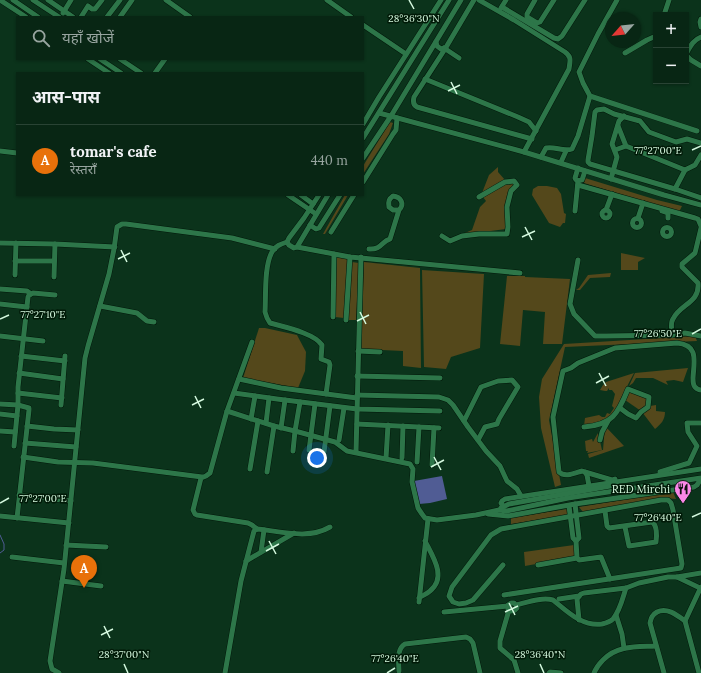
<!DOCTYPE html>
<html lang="hi">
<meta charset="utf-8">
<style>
body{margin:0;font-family:Lora,"Noto Sans Devanagari",serif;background:#163222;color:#f1f3f6}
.controls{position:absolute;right:12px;top:12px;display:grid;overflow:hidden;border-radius:0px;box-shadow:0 1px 3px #0004}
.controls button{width:36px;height:36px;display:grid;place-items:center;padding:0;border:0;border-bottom:1px solid #294334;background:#082614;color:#f1f3f6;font:20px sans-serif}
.compass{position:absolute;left:605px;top:12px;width:36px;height:36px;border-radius:50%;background:#082614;box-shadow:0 1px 3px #0004;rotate:243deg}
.you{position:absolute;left:317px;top:458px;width:14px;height:14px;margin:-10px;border:3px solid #fff;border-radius:50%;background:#1a73e8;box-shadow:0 0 0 6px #1a73e833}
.badge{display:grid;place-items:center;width:26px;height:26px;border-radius:50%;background:#fa87e7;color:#fff;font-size:13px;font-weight:700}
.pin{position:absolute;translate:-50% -33px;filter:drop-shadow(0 1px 2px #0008)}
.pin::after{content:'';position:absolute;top:21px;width:14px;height:12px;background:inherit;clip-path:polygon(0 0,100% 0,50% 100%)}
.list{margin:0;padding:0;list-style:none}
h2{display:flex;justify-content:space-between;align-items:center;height:52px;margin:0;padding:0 16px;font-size:17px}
h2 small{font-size:13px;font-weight:400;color:#98a5a0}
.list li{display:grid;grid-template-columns:26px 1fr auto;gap:12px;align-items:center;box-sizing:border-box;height:72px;padding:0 16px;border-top:1px solid #294334}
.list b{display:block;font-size:15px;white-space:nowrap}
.list p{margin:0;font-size:13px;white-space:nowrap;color:#98a5a0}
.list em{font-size:13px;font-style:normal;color:#98a5a0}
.icon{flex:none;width:22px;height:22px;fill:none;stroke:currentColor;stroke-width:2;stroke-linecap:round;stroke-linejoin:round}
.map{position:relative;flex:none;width:701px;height:673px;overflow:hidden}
.search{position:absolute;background:#082614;box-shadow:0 1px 3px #0004;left:16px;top:16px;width:348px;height:44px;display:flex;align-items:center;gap:10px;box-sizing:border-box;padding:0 14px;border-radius:0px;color:#98a5a0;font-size:15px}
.panel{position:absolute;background:#082614;box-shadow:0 1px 3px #0004;left:16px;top:72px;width:348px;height:124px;border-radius:0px}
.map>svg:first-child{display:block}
.green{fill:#54481b}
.water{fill:#505c94}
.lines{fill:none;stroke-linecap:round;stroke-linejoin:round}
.stream{stroke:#505c94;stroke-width:1}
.minor-casing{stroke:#02180a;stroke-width:6}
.minor{stroke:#2d7649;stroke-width:5}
.ticks{fill:none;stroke:#d4f8de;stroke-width:1.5}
.labels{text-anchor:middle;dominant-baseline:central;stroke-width:3;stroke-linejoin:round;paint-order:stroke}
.poi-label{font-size:11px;fill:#d4f8de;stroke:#001907;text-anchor:end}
.ticks-label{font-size:10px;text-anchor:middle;fill:#d4f8de;stroke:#001907;stroke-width:3;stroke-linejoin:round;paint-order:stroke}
</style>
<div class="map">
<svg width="701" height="673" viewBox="0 0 701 673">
<rect width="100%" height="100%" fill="#0b331b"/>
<g class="green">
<polygon points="390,122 393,123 389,134 363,174 363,166"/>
<polygon points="498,167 498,172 505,180 482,193 489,175"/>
<polygon points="585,178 657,200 682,206 679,212 584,183"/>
<polygon points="513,184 506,229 460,235 472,230 480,207 486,201 483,197 503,185"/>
<polygon points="538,186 547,186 557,188 561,194 564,213 566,214 565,223 563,223 560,227 549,223 532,195 533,189"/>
<polygon points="345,195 348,195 325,234 323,234"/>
<polygon points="621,253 645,258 638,262 638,270 621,270"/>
<polygon points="337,257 348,258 344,318 335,317 334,313"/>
<polygon points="352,262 359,263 356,320 348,320"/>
<polygon points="364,262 420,268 421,368 403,366 403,351 361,349"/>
<polygon points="422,270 484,274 480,348 451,357 446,369 424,367"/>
<polygon points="611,273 610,277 590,278 580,290 576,290 579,288 588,275"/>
<polygon points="507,276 525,276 525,278 525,277 570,279 562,344 543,344 545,312 523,310 520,346 500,344"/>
<polygon points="259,328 265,328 297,335 306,352 305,371 298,388 243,378"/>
<polygon points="695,336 697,341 565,347 549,420 561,485 555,487 541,428 539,397 542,379 564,344"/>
<polygon points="688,368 683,382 674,380 666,381 668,385 653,378 636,378 633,383 629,386 635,373"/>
<polygon points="634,373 621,398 615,414 601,423 584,426 585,418 599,415 602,417 605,417 607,413 610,414 614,408 612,406 615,394 612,390 609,390 609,388 607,391 605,391 600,390 603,385 606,382"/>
<polygon points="628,390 649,398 646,407 641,411 625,400"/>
<path d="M656,405V411L665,412C665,420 661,424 655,429L642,412L650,406Z"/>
<polygon points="605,426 624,446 589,458 588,454 602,450 587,453 588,451 586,451 585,441 592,439 593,442 598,433 602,450 603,450"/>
<polygon points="673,492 676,499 664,498 583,512 579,507"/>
<polygon points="567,509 567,515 511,524 511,518"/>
<polygon points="574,545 575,557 525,566 524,552"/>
</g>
<polygon class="water" points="442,476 447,499 430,503 419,504 414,481"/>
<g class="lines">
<polyline class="stream" points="0,535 4,544 4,550 0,553"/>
<defs>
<g id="minor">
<polyline points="0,0 26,17"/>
<polyline points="13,0 38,17"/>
<polyline points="33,0 59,17"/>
<polyline points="48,0 73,17"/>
<polyline points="166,0 190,17"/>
<polyline points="327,0 351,17"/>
<path d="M474,0L445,49L414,97C413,101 413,105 417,107L532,139"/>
<path d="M479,0L514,20L565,52C572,57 570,61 569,69L524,152"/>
<polyline points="535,0 527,14 527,17 537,23 540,22 554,0"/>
<polyline points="617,0 598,34 579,72 583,83 590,96 697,131"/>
<polyline points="502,7 554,38 558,39 562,36 585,0"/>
<polyline points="501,8 506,0"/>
<polyline points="63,13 71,0"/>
<polyline points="664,15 669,0"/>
<polyline points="81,17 88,6 92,9 95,9 102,0"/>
<polyline points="107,17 120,0"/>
<polyline points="120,17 132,0"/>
<polyline points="701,19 700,22 701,27"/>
<polyline points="363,25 406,54"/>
<polyline points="436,42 437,46 441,49 444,48"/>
<polyline points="444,48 459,58"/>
<polyline points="625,53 647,40 656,36"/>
<path d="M686,54C690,47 693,40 701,37"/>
<polyline points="686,55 691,60 701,66"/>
<polyline points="88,59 109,73"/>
<polyline points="100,59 121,73"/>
<polyline points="120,59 141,73"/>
<polyline points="155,73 165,59"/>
<polyline points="425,79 518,117 529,122 536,131"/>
<polyline points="379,113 524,152 664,195 701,205"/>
<polyline points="363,124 379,97 441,0"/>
<polyline points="618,126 626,146 685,170 695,165 701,155"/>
<polyline points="363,138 449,0"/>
<polyline points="701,143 687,139 676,142 649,132 640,121 614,114 604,109 597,110 595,112 592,136 588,160 588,162 590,164 675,189 701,198"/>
<polyline points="615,150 626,146"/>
<polyline points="0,151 17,153"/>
<path d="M541,157L546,148C555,146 563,152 572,149L578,136L590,96"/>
<polyline points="363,158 391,116 461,0"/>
<polyline points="561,162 566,151"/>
<path d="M578,168L575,178C576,181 579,181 582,180L585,171"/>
<polyline points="611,179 617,157 612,144 619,121 624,116"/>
<polyline points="363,182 393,134 396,130 397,118"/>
<polyline points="578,185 695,218 698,219 701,226"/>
<polyline points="675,189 685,170"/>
<polyline points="288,195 316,214"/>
<polyline points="301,195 313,204"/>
<polyline points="319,195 304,218 289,238 287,242 289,245 294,248 297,247 328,195"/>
<polyline points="606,210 612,194"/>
<circle cx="606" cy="214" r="4"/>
<polyline points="575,211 578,181"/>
<polyline points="662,211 668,213 668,218"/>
<polyline points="638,218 643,203"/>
<circle cx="637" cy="223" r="4.5"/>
<polyline points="310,225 316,229 319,228 340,195"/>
<circle cx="667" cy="232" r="4.5"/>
<polyline points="331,232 354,195"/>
<polyline points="442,236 450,241 462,236 479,234 507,234 508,227 507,207 511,191 517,185 514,181 505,182 479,197"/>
<path d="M287,242C281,244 275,246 272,252C264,266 266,296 265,312C266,316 267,319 270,323C284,327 314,333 322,345L321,359L329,362L330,365L326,394"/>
<polyline points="0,243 55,244 115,247"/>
<polyline points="297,247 350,257 520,273"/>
<path d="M369,249C382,250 381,241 390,239L399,210C405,204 401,197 393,196C389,199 388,201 389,207L393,210H399"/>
<polyline points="578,260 570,304 574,314 595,336 606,336 672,335 685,333 701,336"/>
<polyline points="15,261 54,261"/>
<polyline points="15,275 16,243"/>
<polyline points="54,277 55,244"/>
<polyline points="0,289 27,291 31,294"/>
<polyline points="0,304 27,307"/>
<polyline points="100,306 137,313 147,321 154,322"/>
<polyline points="333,317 334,254"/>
<polyline points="346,320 350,257"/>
<path d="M672,335C672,330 670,323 673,319C680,304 700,303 698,283L682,267V264L695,253L701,228"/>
<polyline points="0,336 43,341"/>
<polyline points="252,342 227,411 210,473 206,476 201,478 193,510 195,514 197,515 248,523 252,525 257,529"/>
<polyline points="358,351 380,352"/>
<polyline points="21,356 65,361"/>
<polyline points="19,373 63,379"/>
<polyline points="357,376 440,378"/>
<polyline points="239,379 281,388 357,398"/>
<polyline points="18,393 62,398"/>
<polyline points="234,393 277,399 357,409 440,411"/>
<polyline points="357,395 439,397 448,400 453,405 468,427 486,451 500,466 507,481 517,489 521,496"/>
<polyline points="0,404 18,405 29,408 29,410 17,518"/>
<polyline points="61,405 65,356"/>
<polyline points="227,411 274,426 295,431 335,442 347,451 410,464 413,469 412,482 418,508 422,514 425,518 437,520 476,515 499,510 507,511 568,498 701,478"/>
<polyline points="0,414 17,416"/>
<polyline points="251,419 255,396"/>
<polyline points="464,421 481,387 498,381 512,380 518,387 499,419 497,424 485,427 478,440"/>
<polyline points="266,423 269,398"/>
<polyline points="357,424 439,428"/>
<polyline points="27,426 54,429 78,430"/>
<path d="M584,427C612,425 618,414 628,389L649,397L648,407L641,412L636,418L628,414L620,408"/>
<polyline points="281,428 285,400"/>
<polyline points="0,431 15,432"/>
<polyline points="339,440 344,408"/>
<polyline points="600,440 602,432 608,421"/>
<polyline points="25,443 76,447"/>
<polyline points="14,446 18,405 18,387 28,297 29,295 33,293 55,295"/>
<polyline points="309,450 315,404"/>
<polyline points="293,451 295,431 300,402"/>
<polyline points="324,452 330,406"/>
<polyline points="356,452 361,257"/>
<polyline points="23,457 58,462 93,463 202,477"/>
<polyline points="386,458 388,425"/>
<polyline points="402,458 403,426"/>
<polyline points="417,462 419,427"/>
<polyline points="432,465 434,428"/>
<polyline points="250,469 258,421"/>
<polyline points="267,472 274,426"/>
<polyline points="585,472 612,480 615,479"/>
<polyline points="660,472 689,463 697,446 688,432 687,423 701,423"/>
<path d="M589,486L587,475L585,472L582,471C575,473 565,478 559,472L553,417L563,371L571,368L578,363L615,348L677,343C699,345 694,361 693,378C693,381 693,385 695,387C697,389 699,390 701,390"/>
<polyline points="19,495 71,501"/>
<polyline points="575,504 579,538 576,541 577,558 579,560 601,557 610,579"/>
<polyline points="503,506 501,503 502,501 505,499 701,469"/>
<polyline points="569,506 573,538 576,541"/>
<polyline points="501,508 509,504 610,486"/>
<path d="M605,511L607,526L609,528L652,522C657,525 657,536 656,542L629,546L625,527"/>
<polyline points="488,514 508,516 575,504 694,487 697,485 701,479"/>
<polyline points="0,516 69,523"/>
<polyline points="66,545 106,547"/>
<polyline points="261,552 264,530"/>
<polyline points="12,557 64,563"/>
<polyline points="246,561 294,533"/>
<polyline points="503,565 473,600 466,603 459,604 453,602 449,596 452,587 491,535 501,529 661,500 668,500 671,503 673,510 682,564 681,568 504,595"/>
<polyline points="538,565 577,558"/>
<polyline points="677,577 701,573"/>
<polyline points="62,581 101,586"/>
<path d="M419,598C423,595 427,594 430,591C447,577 433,557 425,541"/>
<polyline points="559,599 579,596"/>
<polyline points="419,602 428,519"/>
<path d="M516,605L517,608L515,610L511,611L508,609V605L511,603H514L516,605C528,602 542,597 553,600C567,611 582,627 602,624C606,623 610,622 613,619C620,611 623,597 626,588"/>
<polyline points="509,610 500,641 500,648 514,660 518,673"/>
<polyline points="444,612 508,606"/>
<polyline points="616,615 622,634 624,648"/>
<polyline points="579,620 577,599 581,594 584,593 626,588 639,583 668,577 677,577 700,588"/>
<path d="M399,671C399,663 396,649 405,644L466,637L470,639L473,643L480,673"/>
<polyline points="59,673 52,669 50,661 64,569 85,358 88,346 109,274 114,249 117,227 122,224 126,224 232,238 275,249"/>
<path d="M225,673L241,581L254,531L257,529C280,531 308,540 330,527"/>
<polyline points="549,673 550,672 561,673"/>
<path d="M594,673C596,668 599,664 603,660C618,645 636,647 656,646"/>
<path d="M664,673L650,623C651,618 652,615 657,612C667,607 677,615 685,621"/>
<polyline points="699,673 685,621 701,587"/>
</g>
</defs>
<use href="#minor" class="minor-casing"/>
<use href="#minor" class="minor"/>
</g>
<path class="ticks" d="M409,0L414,9M451,82L457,94M448,91L460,85M692,150L701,146M525,227L532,240M522,237L535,231M121,250L127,262M118,259L130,253M360,312L366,324M0,319L9,315M357,321L369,315M692,334L701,329M599,373L606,386M596,383L609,376M195,396L201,408M192,405L204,399M434,457L441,470M431,467L444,460M0,503L9,498M692,517L701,513M269,541L276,554M266,551L279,544M509,603L515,615M505,612L518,606M104,626L110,638M101,635L113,629M124,664L128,673M540,664L544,673M387,673L395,668"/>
<defs>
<symbol id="restaurant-pin" viewBox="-11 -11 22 30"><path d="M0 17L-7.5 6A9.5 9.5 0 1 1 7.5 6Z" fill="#fa87e7" stroke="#001907"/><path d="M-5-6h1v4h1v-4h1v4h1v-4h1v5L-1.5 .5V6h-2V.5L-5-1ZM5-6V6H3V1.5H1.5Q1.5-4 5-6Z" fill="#111"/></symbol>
</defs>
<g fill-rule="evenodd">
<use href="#restaurant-pin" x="673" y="479" width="20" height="27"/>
</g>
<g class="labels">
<g class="poi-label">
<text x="670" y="489">RED Mirchi</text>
</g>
</g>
<g class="ticks-label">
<text x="414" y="22">28°36'30"N</text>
<text x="658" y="154">77°27'00"E</text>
<text x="43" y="318">77°27'10"E</text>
<text x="658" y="337">77°26'50"E</text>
<text x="43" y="502">77°27'00"E</text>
<text x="658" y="521">77°26'40"E</text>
<text x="124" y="658">28°37'00"N</text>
<text x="540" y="658">28°36'40"N</text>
<text x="395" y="662">77°26'40"E</text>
</g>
</svg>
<div class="controls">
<button>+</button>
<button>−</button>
</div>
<svg class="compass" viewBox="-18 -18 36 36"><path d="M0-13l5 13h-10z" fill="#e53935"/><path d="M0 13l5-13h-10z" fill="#98a5a0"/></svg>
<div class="you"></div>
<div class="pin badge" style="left:84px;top:588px;background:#e8710a">A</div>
<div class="search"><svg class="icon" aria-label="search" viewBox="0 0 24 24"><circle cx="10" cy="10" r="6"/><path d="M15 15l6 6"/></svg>यहाँ खोजें</div>
<section class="panel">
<h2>आस-पास<small></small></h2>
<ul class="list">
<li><span class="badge" style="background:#e8710a">A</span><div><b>tomar's cafe</b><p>रेस्तराँ</p></div><em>440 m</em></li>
</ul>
</section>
</div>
